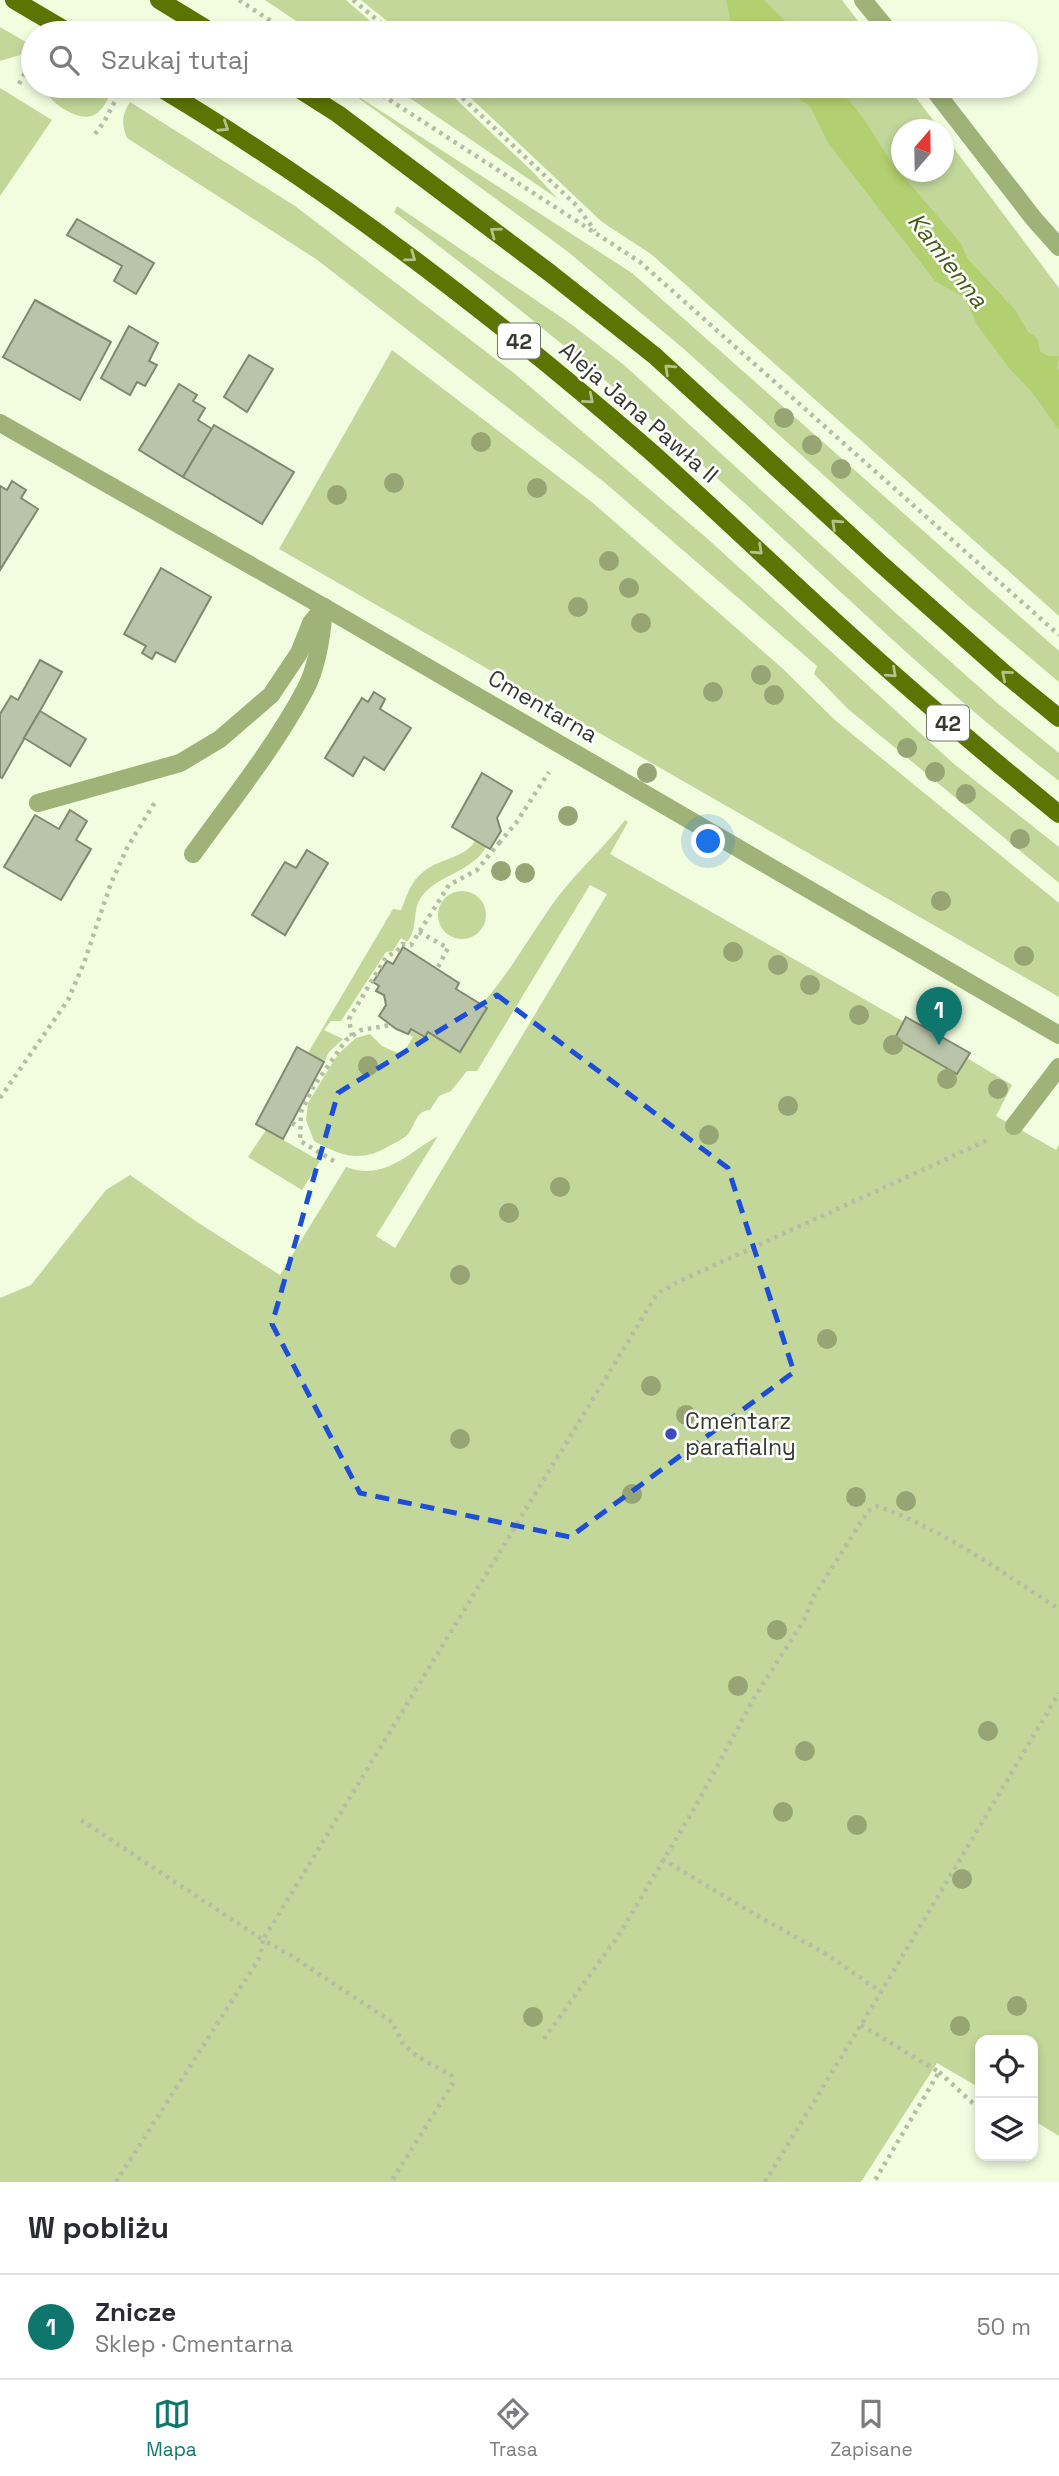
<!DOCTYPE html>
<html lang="pl">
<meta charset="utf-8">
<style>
body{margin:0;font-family:"Space Grotesk",sans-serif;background:#f2f2f3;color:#2b2b33}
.controls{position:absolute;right:21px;bottom:21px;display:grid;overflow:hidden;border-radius:14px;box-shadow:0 4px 10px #0003}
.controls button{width:63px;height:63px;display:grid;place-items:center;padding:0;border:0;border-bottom:2px solid #e1e1e2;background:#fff;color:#2b2b33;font:35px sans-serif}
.compass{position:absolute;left:891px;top:119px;width:63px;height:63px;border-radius:50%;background:#fff;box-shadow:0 4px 10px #0003;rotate:20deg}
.you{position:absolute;left:709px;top:842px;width:24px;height:24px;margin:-18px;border:5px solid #fff;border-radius:50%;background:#1a73e8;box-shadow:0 0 0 10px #1a73e833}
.badge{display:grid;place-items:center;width:46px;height:46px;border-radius:50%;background:#0f766e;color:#fff;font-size:23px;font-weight:700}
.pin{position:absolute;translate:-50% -58px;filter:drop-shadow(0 2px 4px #0008)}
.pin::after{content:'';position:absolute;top:37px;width:24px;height:21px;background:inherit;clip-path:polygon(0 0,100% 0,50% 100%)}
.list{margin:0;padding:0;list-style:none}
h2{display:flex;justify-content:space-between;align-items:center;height:91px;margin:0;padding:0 28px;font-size:30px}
h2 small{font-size:23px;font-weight:400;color:#7c7c81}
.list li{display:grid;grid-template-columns:46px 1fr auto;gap:21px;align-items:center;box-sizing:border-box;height:105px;padding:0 28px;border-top:2px solid #e1e1e2}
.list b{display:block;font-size:26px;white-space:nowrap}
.list p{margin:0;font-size:23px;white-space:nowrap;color:#7c7c81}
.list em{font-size:23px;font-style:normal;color:#7c7c81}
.icon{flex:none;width:38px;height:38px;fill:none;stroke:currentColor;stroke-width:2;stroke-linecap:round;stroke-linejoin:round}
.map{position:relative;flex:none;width:1059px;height:2182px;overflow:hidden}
.search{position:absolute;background:#fff;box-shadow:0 4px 10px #0003;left:21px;right:21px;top:21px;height:77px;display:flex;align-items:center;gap:18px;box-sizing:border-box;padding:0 24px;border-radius:38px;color:#7c7c81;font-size:26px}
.sheet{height:196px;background:#fff}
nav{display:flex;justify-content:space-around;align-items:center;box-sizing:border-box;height:98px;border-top:2px solid #e1e1e2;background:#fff;font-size:19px;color:#7c7c81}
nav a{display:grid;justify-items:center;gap:4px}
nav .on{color:#0f766e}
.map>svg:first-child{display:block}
.green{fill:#c3d79a}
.water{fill:#b3d070}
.building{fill:#bac4a9;stroke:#80896f;stroke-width:2}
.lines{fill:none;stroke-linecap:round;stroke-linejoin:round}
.path{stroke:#b5bda5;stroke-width:4.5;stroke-dasharray:3.5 5;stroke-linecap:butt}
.lane{stroke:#9fb277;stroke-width:18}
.street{stroke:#9fb277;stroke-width:18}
.primary{stroke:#5c7402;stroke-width:18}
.primary-bridge{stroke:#5c7402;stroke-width:18}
.tree{fill:#96a573}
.oneway{stroke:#b6c08d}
.marked{fill:none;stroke:#1d4ed8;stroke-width:5;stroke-dasharray:14 9;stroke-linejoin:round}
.poi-dot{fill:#3e4abd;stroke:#fff;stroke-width:2.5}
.labels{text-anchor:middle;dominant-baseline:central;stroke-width:5;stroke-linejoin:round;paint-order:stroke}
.shield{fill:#fff;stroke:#72756d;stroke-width:2}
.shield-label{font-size:21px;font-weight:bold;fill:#363a2f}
.street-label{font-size:23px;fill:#363a2f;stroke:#fff}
.poi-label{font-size:23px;fill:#363a2f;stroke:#fff;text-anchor:start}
.water-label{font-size:24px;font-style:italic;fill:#485a16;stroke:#fff}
</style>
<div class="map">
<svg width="1059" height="2182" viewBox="0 0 1059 2182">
<rect width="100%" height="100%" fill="#f2fcdf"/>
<g class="green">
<polygon points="265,0 346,0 384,33 314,33"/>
<polygon points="361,0 842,0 867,33 402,33"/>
<polygon points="0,27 31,45 20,55 0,61"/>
<path d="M44,86H101L111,92C107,100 103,111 94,115C79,123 47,102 44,86Z"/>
<polygon points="342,86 632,273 1059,651 1059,682 963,601 685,350 567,251"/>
<polygon points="392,86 442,86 533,172 558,199"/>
<polygon points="458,86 907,86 940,129 902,130 902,172 944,172 944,135 1059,288 1059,616 651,254 602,222"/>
<polygon points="0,88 52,120 0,196"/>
<path d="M130,102L295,206L514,373L710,541L954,764L1059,847V883L848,709L814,674L817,666L604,482L316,259L127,138C121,123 122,115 130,102Z"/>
<path d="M397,206L571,324L624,365L899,616L996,702L1059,753V781C950,697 850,600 749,507C635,403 517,304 394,212Z"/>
<polygon points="392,350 593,503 782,668 836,721 1059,903 1059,997 279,549"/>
<path d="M625,820L628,822L610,854L904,1022L895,1039L957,1073L967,1058L1012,1085L996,1116L1056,1150L1059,1145V2136L1033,2120V2040H980V2088L937,2063L861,2182H0V1298L31,1285L106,1190L130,1175L197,1222L280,1275L346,1167C384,1181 407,1154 438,1136L376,1236L395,1248L607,894L590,885L477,1071H467L451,1091L439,1096L430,1110C416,1111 416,1123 409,1133C405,1138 397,1142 391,1145C361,1163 343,1157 314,1141L306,1120L308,1103L338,1054L356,1038L370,1034L382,1046L402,1055L413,1037L408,1034L411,1029L425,1037L428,1032L460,1052L487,1008L481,1005C511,972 531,933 557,898C578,870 604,848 625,820Z"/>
<path d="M475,841L486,847C472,872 439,874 422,896C411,910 419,928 407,942L401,938L393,951L386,952L341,1021H331L324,1030L343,1039L329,1052L324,1062L308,1053L393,909L401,910C407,896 410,882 423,872C439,858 464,859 475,841Z"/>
<circle cx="462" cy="915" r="24"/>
<polygon points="266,1130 320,1161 302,1190 248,1157"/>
</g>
<g class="water">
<polygon points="726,0 764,0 797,33 739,33 731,23"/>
<path d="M781,86H831L842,93L862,116L891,162L960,242L968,259L1016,311L1028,332C1038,337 1039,341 1040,352L1049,356H1059L1057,368L1059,371V430L1031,391L1009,368L977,325L965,298L935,281L828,143L810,106Z"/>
</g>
<g class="building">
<polygon points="77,219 154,263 136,294 114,281 122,266 67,235"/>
<polygon points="35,300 111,342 80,400 3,357"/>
<polygon points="129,326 158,343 149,361 157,365 145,386 137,382 130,395 101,378"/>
<polygon points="249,355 273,369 247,412 224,397"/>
<polygon points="179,384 197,395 193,401 205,408 198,420 212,429 183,477 139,450"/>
<polygon points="214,425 294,472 262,524 183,477"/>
<polygon points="12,481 26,490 21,498 38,509 0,570 0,486 7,490"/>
<polygon points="161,568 211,597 175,662 156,652 152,659 142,653 146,646 124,634"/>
<polygon points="40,660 62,672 2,778 0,777 0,714 11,696 18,700"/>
<polygon points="374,692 385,699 380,709 411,728 384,770 364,757 353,776 325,758 362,698 368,702"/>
<polygon points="40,711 86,739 70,766 24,738"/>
<polygon points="482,773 512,791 497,818 501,831 490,849 452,827"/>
<polygon points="70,810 87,821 76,840 91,849 61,900 4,867 35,815 59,829"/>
<polygon points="307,850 328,863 285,935 252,915 285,862 296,868"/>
<polygon points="403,947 459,983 456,989 487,1008 460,1052 428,1032 425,1037 411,1029 408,1034 396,1029 379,1016 386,1005 384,995 376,991 379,986 373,982 387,961 393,964"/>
<polygon points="906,1017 970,1053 957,1074 895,1038"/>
<polygon points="297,1047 324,1062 283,1139 256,1124"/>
</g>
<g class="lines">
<g class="path">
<polyline points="239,0 289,33"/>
<polyline points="353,0 393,33"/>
<polyline points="19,84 33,58"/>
<polyline points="368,86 640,262 1059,635"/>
<polyline points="450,86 577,206 595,231"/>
<polyline points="95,134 104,122 123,86"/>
<polyline points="499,843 516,823 549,772"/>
<polyline points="419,932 448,948 437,969"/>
<polyline points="352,1036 349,1019 386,957 397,951 402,944 411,945 449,885 477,870 499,843 495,841"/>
<polyline points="0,1098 68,1000 84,963 111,883 127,848 155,802"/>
<polyline points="292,1123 299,1127"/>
<polyline points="334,1161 300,1141 301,1112 314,1086 346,1040 361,1030 391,1025"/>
<polyline points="81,1820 263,1940 657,1294 682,1280 988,1140"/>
<polyline points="662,1859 744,1908 826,1954 881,1992"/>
<polyline points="861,2025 939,2072 874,2182"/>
<path d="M544,2039L620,1933L698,1802L755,1696L803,1622L814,1596L868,1511L877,1506C944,1530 1000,1571 1059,1609"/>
<polyline points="939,2072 976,2106"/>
<polyline points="116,2182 260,1957 263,1940 290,1955 392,2022 403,2044 418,2057 452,2076 452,2085 391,2182"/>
<polyline points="765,2182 881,1992 1059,1693"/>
</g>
<g class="lane">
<polyline points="863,0 890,33"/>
<polyline points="931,86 1034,219 1059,247"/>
<polyline points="38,803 180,763 220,739 271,695 299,653 311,623 324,607"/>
<path d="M193,854C231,801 274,748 305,690C318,666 322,635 324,607"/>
<polyline points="1014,1126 1059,1067"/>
</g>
<polyline class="street" points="0,423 324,607 1059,1035"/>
<g class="primary">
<path d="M157,86C333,191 495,316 649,450C714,508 777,569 842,628C912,692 985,754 1059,814"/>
<polyline points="294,86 338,114 550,273 655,356 880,563 1004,673 1059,718"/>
</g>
<g class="primary-bridge">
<polyline points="14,0 70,33"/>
<polyline points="159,0 205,28"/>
</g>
</g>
<g class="tree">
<circle cx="784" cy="418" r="10"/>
<circle cx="481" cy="442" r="10"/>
<circle cx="812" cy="445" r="10"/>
<circle cx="841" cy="469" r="10"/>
<circle cx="394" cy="483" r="10"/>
<circle cx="537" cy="488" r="10"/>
<circle cx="337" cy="495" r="10"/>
<circle cx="609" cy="561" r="10"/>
<circle cx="629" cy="588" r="10"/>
<circle cx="578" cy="607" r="10"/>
<circle cx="641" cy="623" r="10"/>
<circle cx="761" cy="675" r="10"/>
<circle cx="713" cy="692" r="10"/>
<circle cx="774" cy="695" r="10"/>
<circle cx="907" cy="748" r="10"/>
<circle cx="935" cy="772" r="10"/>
<circle cx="647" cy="773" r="10"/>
<circle cx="966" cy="794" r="10"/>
<circle cx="568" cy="816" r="10"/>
<circle cx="1020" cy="839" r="10"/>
<circle cx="501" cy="871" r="10"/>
<circle cx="525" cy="873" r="10"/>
<circle cx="941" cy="901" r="10"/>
<circle cx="733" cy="952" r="10"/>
<circle cx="1024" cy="956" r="10"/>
<circle cx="778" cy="965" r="10"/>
<circle cx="810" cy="985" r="10"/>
<circle cx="859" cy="1015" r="10"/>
<circle cx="893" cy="1045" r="10"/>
<circle cx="368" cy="1066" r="10"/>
<circle cx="947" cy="1079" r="10"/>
<circle cx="998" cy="1089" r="10"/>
<circle cx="788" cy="1106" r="10"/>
<circle cx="709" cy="1135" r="10"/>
<circle cx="560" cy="1187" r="10"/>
<circle cx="509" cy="1213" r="10"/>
<circle cx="460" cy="1275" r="10"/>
<circle cx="827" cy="1339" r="10"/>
<circle cx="651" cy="1386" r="10"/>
<circle cx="686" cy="1415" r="10"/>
<circle cx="460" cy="1439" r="10"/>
<circle cx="632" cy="1494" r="10"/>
<circle cx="856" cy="1497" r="10"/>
<circle cx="906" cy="1501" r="10"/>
<circle cx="777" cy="1630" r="10"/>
<circle cx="738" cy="1686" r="10"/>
<circle cx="988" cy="1731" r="10"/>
<circle cx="805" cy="1751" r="10"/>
<circle cx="783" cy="1812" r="10"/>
<circle cx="857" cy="1825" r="10"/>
<circle cx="962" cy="1879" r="10"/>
<circle cx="1017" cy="2006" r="10"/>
<circle cx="533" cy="2017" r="10"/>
<circle cx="960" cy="2026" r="10"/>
</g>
<defs><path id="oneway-chevron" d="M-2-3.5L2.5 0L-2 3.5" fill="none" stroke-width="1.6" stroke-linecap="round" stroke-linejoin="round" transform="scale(1.75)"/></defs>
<g class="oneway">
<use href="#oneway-chevron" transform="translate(224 127) rotate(33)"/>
<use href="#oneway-chevron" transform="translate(495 232) rotate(-143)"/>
<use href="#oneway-chevron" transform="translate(411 257) rotate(36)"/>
<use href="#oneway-chevron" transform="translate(669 369) rotate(-137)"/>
<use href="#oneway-chevron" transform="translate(589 399) rotate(40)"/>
<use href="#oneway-chevron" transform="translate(836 524) rotate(-137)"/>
<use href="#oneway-chevron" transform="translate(758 550) rotate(43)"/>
<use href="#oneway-chevron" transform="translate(892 673) rotate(42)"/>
<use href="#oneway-chevron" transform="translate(1006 675) rotate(-140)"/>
</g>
<path class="marked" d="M497,995L728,1168L794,1372L570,1537L360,1493L272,1324L338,1093Z"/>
<circle class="poi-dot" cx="671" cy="1434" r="7"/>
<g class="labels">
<g class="shield">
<rect x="498" y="323.5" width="42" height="35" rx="5"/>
<rect x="927" y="705.5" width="42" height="35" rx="5"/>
</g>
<g class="shield-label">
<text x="519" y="341">42</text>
<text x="948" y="723">42</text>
</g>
<g class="street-label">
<text transform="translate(639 412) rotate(41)">Aleja Jana Pawła II</text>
<text transform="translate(543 706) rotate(30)">Cmentarna</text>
</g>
<g class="poi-label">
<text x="685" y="1421">Cmentarz<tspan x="685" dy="26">parafialny</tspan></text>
</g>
<g class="water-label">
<text transform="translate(948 260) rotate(52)">Kamienna</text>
</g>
</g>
</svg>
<div class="controls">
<button><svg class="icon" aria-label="locate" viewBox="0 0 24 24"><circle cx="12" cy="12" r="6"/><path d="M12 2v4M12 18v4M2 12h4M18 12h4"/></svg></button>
<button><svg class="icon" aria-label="layers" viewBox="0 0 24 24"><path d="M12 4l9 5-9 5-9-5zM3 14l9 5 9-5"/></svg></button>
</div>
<svg class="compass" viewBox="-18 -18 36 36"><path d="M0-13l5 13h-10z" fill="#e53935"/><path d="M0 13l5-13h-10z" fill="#7c7c81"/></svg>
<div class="you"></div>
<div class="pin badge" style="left:939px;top:1045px">1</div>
<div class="search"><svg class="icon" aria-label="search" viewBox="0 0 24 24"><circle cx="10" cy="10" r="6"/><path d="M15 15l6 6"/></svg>Szukaj tutaj</div>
</div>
<section class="sheet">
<h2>W pobliżu<small></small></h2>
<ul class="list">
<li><span class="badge">1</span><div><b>Znicze</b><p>Sklep · Cmentarna</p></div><em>50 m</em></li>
</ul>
</section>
<nav>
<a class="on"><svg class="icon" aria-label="map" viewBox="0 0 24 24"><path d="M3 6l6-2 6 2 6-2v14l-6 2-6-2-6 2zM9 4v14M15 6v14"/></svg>Mapa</a>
<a><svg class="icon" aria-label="directions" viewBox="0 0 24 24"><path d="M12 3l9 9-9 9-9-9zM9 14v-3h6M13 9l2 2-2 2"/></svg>Trasa</a>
<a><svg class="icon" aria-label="saved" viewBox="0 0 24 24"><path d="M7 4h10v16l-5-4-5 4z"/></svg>Zapisane</a>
</nav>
